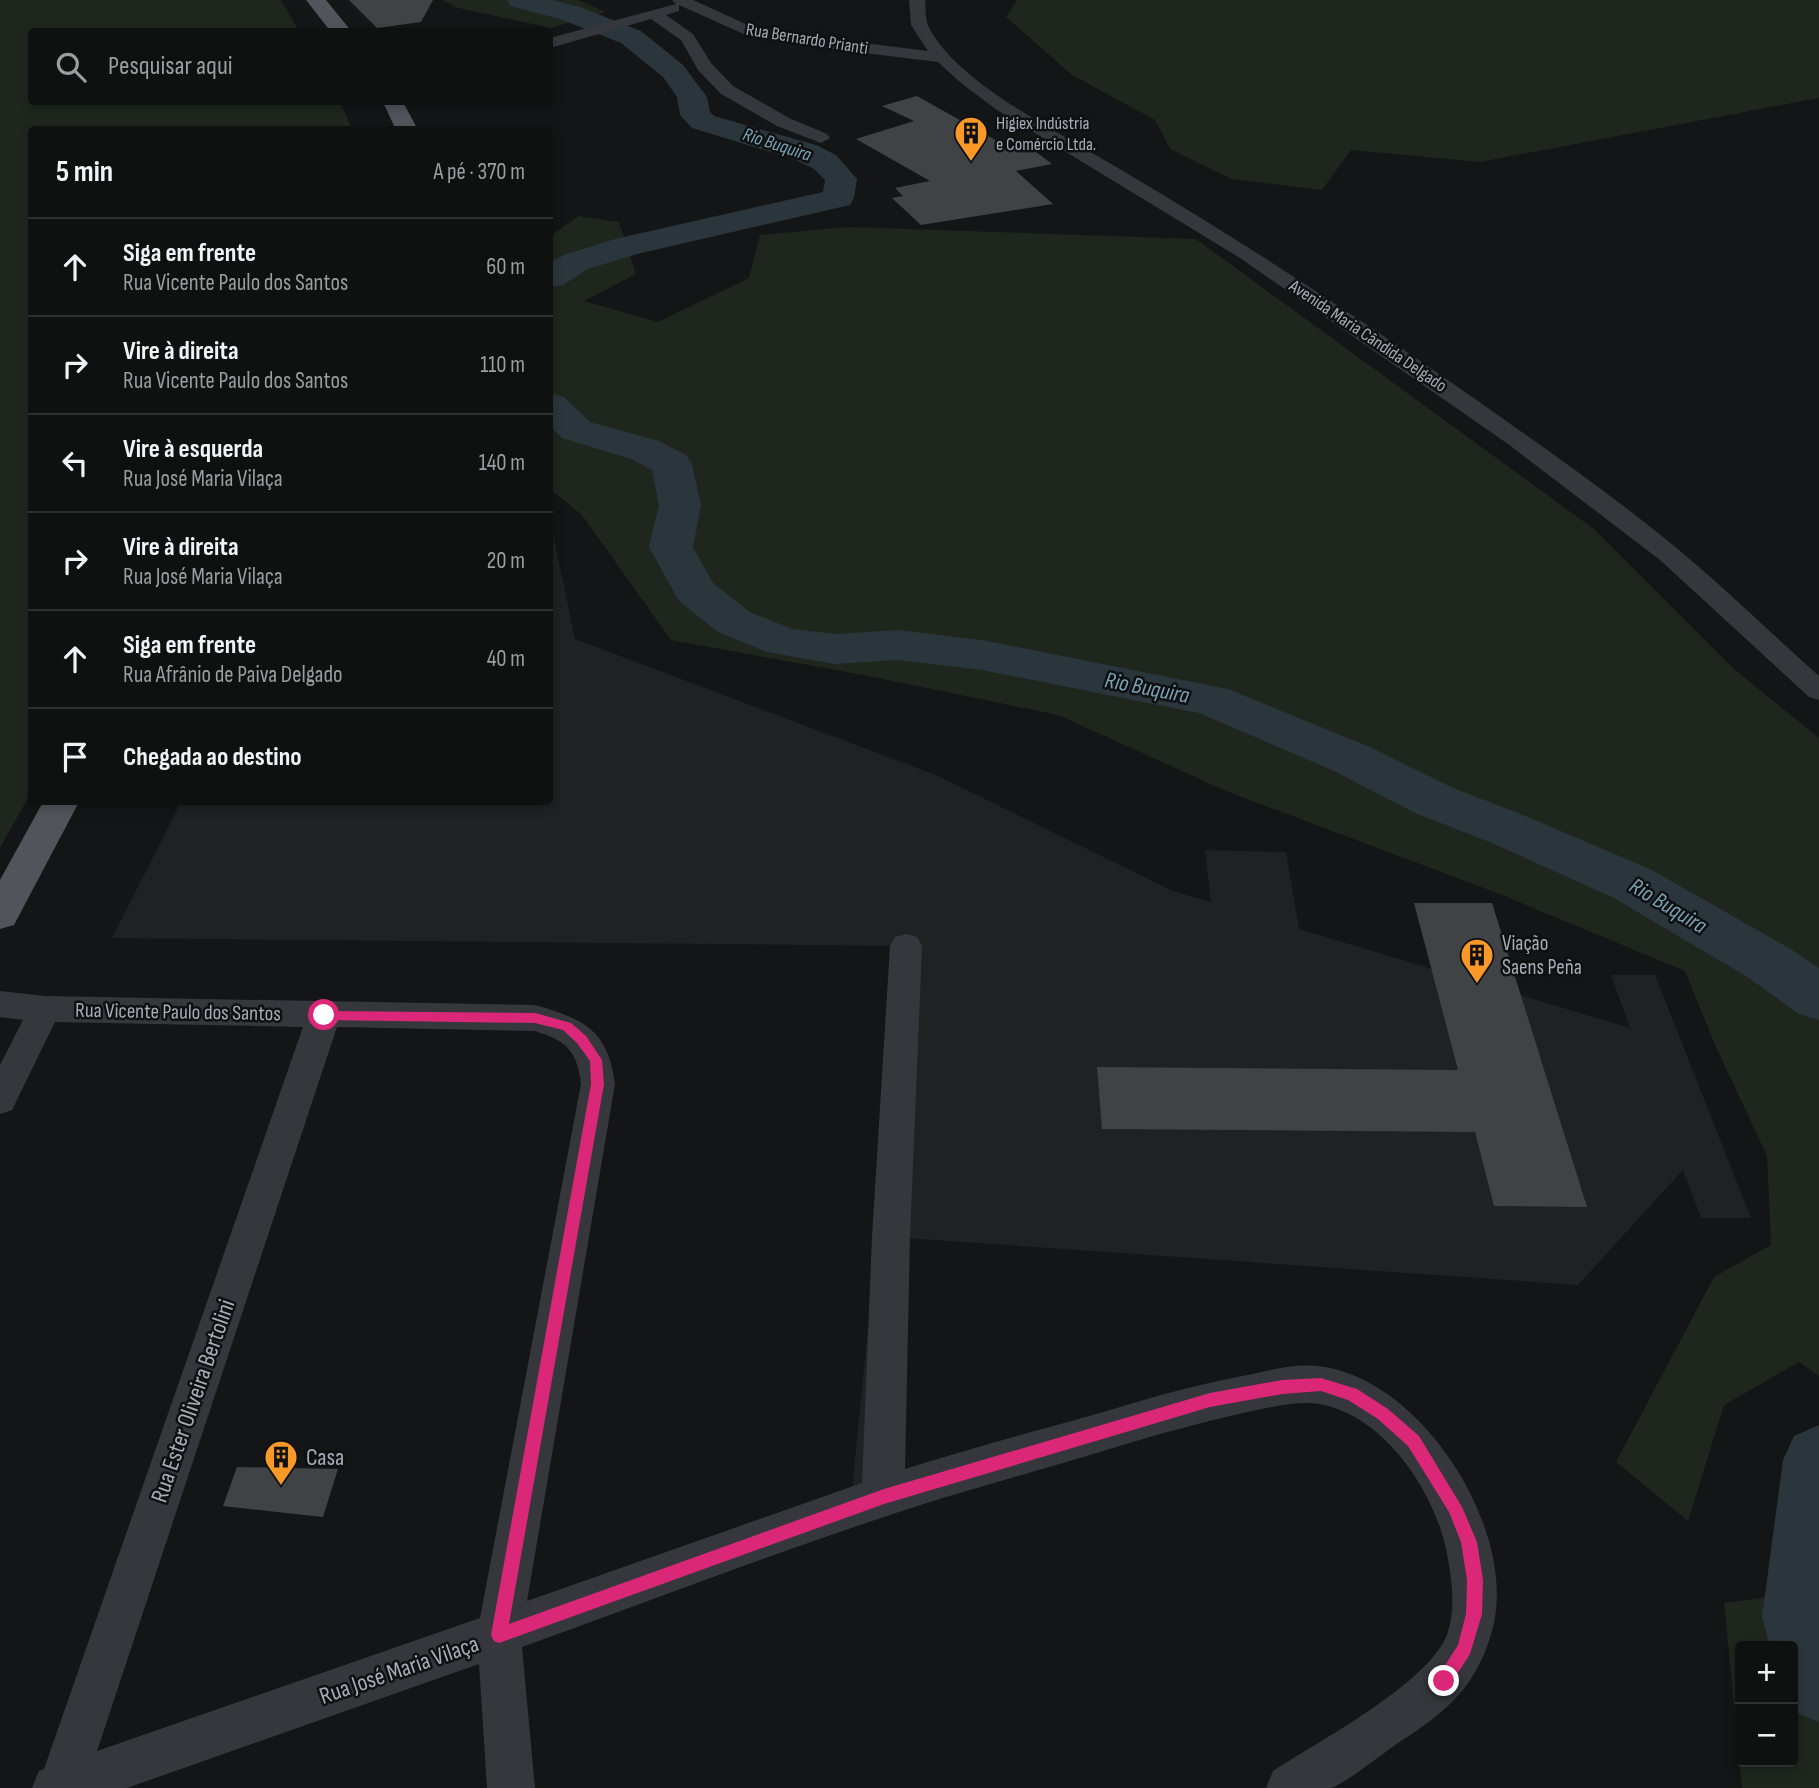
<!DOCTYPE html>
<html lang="pt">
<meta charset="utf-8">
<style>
body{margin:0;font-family:"Sofia Sans Condensed",sans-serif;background:#1d1e1e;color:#f1f3f6}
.controls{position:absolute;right:21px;bottom:21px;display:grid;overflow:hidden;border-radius:7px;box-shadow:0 4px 10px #0003}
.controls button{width:63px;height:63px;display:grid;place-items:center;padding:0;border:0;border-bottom:2px solid #2f3030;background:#0f1010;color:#f1f3f6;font:35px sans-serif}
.stop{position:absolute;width:21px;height:21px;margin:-16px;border:5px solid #db2777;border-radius:50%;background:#fff}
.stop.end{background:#db2777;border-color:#fff;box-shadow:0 2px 7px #0008}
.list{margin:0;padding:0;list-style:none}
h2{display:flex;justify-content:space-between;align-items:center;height:91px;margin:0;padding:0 28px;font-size:30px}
h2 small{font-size:23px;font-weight:400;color:#9b9d9f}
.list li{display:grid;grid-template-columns:46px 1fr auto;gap:21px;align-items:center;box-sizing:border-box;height:98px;padding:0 28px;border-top:2px solid #2f3030}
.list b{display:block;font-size:26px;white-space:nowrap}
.list p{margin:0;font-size:23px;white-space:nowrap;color:#9b9d9f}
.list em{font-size:23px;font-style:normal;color:#9b9d9f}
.icon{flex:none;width:38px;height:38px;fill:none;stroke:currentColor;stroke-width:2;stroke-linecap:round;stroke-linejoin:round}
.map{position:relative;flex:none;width:1819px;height:1788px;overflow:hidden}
.search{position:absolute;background:#0f1010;box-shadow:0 4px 10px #0003;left:28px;top:28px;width:525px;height:77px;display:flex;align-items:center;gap:18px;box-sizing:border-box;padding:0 24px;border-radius:7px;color:#9b9d9f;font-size:26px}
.panel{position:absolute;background:#0f1010;box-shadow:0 4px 10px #0003;left:28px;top:126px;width:525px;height:679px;border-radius:7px}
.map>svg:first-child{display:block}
.built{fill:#202123}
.green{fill:#1e261e;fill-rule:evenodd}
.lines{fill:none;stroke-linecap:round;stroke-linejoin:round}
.river{fill:#2a363b;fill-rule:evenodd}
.building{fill:#404346}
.minor{fill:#35373c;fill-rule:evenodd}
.major{fill:#51545b;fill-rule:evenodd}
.route{fill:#db2777}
.labels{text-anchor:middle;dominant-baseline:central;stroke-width:5;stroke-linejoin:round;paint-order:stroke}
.far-street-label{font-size:18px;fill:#a5adb7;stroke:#0f1011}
.far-poi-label{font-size:18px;fill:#a5adb7;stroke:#0f1011;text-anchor:start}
.far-water-label{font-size:19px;font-style:italic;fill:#7ba1b4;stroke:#0f1011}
.poi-label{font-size:21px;fill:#a5adb7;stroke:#0f1011;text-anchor:start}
.street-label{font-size:21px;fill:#a5adb7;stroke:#0f1011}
.water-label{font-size:23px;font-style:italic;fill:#7ba1b4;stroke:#0f1011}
.near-street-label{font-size:24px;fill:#a5adb7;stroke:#0f1011}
.near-poi-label{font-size:24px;fill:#a5adb7;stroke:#0f1011;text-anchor:start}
</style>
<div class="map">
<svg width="1819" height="1788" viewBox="0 0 1819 1788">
<rect width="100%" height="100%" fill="#141516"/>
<polygon class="built" points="550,520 575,639 936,775 1173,891 1211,902 1205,850 1286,852 1299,929 1630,1028 1611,975 1655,975 1751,1218 1701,1218 1683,1170 1578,1285 891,1237 885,1438 850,1509 906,946 112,938 181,802 550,802"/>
<g class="green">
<polygon points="0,0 281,0 299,31 32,32 32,102 340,102 352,129 32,130 32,791 0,848"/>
<polygon points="443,0 578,0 606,12 551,28 458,8"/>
<polygon points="1017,0 1819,0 1819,98 1480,162 1351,150 1322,190 1231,179 1170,149 1155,120 1072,75 1006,17"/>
<polygon points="579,216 619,222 636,274 584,301 658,322 749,278 760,235 848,227 1196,239 1594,529 1734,669 1819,738 1819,1376 1799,1362 1724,1405 1688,1521 1616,1462 1714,1277 1771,1245 1767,1156 1716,1047 1685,971 1497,893 1226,791 1058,715 863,675 671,640 582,515 550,489 550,236"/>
<path d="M1819,1590V1788H1742L1724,1603ZM1740,1646H1793V1762H1740Z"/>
</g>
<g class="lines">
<g class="river">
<polygon points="507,0 552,0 580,7 641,31 683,65 707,97 710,112 714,116 816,145 836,155 857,179 854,198 850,205 637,254 588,269 563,285 550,287 550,263 564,255 615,239 823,192 825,180 814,169 794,159 692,128 680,115 677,97 663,77 621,43 560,19 510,6"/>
<polygon points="550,393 564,397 590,422 659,441 686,455 692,464 701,505 693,547 713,583 750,612 792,629 835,634 897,630 982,640 1228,689 1370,747 1451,787 1528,817 1652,870 1789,948 1819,968 1819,1020 1799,1014 1749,978 1614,898 1492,843 1415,813 1334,771 1199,713 982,670 897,660 835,664 767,652 718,632 679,601 649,547 659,505 652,470 631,459 562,438 550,426"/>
<polygon points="1819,1425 1819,1722 1793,1711 1793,1646 1770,1646 1762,1617 1783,1460 1794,1436"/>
</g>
</g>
<g class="building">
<polygon points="349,0 433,0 421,22 377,28"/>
<polygon points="917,96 1006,146 1024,143 1052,164 1016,171 1053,204 921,225 892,198 903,196 895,188 930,181 856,139 914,121 882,106"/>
<polygon points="1414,903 1492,903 1587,1207 1494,1206 1475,1132 1102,1129 1097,1067 1458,1070"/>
<polygon points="237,1467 338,1469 323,1517 223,1506"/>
</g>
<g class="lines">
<g class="minor">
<path d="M672,0H693L750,26L799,35L928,51L911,25L909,0H925C926,9 925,20 929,28C956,77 1028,115 1075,143C1214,223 1347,309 1478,401C1546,449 1615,497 1679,550C1727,590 1772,634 1819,676V700L1809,697L1660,560L1508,444L1240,258L997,110L961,83L938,62L799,45L746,35L679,5V11L666,15L693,34L711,63L733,86L789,118L827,134L830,138L821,143L777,126L721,94L698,70L681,40L651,19L550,48V38L676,4Z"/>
<path d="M906,934L917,937L922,946L910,1237L905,1469C972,1448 1039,1430 1107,1411C1155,1396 1203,1383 1253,1374C1274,1369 1295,1364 1317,1366C1422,1376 1520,1533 1492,1631C1476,1688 1446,1712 1398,1743C1385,1752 1343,1785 1331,1788C1315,1788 1284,1788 1266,1788L1273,1771C1319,1741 1427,1684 1447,1635C1456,1609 1452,1580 1447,1554C1436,1494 1387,1419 1324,1405C1302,1400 1278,1406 1257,1410C1204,1421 1152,1436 1100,1452C1035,1472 969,1489 905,1510C776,1552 650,1601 522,1647L535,1788H487L479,1664L127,1788H32L39,1771L44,1769L303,1027L55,1022L12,1110L0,1114V1065L23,1020L0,1017V991L45,996L535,1005C584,1019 608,1030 615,1084L527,1601L862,1483L872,1237L890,946L895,937ZM337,1027L535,1031C567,1041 577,1051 581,1084L480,1618L97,1751Z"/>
</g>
<g class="major">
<polygon points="306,0 326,0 352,32 331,32"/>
<polygon points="383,102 403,102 418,130 396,130"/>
<polygon points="43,802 79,802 14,925 0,929 0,880"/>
</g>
</g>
<polygon class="route" points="324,1011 535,1013 571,1023 586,1036 602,1060 604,1084 509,1624 884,1489 1210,1393 1282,1380 1321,1378 1357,1389 1388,1409 1419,1436 1462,1507 1477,1542 1483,1580 1482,1614 1470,1654 1449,1687 1444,1689 1438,1687 1435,1681 1458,1645 1466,1614 1467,1580 1461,1542 1449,1512 1408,1446 1378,1419 1348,1400 1321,1391 1282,1394 1210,1407 884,1504 499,1643 494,1641 491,1635 591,1084 590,1061 577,1043 563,1030 535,1023 324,1020 318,1015"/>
<defs>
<symbol id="building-pin" viewBox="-11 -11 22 30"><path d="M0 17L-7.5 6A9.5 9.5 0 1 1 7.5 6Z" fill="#fa9828" stroke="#0f1011"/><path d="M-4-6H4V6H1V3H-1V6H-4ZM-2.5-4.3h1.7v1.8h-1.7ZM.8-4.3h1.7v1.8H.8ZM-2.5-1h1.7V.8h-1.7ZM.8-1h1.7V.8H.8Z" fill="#111"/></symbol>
</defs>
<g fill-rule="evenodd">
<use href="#building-pin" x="952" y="114" width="38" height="52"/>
<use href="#building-pin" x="1458" y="936" width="38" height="52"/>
<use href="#building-pin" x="262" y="1438" width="38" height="52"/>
</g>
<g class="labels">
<g class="far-street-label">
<text transform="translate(807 39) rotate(9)">Rua Bernardo Prianti</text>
<text transform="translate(1368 336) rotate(34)">Avenida Maria Cândida Delgado</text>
</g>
<g class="far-poi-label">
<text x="996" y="123">Higiex Indústria<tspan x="996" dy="21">e Comércio Ltda.</tspan></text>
</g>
<g class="far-water-label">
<text transform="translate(777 145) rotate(18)">Rio Buquira</text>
</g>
<g class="poi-label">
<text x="1502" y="943">Viação<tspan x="1502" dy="24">Saens Peña</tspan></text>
</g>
<g class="street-label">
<text transform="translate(178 1012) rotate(1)">Rua Vicente Paulo dos Santos</text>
</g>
<g class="water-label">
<text transform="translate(1147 688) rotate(11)">Rio Buquira</text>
<text transform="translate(1668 906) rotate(31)">Rio Buquira</text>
</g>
<g class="near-street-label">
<text transform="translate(193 1401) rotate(-71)">Rua Ester Oliveira Bertolini</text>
<text transform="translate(399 1670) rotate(-19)">Rua José Maria Vilaça</text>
</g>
<g class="near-poi-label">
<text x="306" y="1457">Casa</text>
</g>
</g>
</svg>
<div class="controls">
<button>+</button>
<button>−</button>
</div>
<div class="stop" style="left:324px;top:1015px"></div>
<div class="stop end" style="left:1444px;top:1681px"></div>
<div class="search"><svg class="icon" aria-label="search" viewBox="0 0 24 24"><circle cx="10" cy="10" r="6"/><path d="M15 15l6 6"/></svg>Pesquisar aqui</div>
<section class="panel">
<h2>5 min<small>A pé · 370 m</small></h2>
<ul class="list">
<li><svg class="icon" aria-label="ahead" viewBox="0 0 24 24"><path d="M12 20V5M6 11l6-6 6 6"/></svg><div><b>Siga em frente</b><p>Rua Vicente Paulo dos Santos</p></div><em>60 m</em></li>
<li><svg class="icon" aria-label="right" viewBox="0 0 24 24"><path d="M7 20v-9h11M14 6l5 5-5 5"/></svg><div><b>Vire à direita</b><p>Rua Vicente Paulo dos Santos</p></div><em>110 m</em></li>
<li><svg class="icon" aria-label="left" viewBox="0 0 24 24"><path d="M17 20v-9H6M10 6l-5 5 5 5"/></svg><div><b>Vire à esquerda</b><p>Rua José Maria Vilaça</p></div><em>140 m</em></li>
<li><svg class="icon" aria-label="right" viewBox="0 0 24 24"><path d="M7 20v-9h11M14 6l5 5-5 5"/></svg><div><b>Vire à direita</b><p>Rua José Maria Vilaça</p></div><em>20 m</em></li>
<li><svg class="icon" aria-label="ahead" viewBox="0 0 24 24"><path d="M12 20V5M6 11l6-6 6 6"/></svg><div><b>Siga em frente</b><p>Rua Afrânio de Paiva Delgado</p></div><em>40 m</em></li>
<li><svg class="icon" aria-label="arrive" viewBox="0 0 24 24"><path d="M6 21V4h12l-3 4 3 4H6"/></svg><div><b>Chegada ao destino</b></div></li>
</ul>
</section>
</div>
